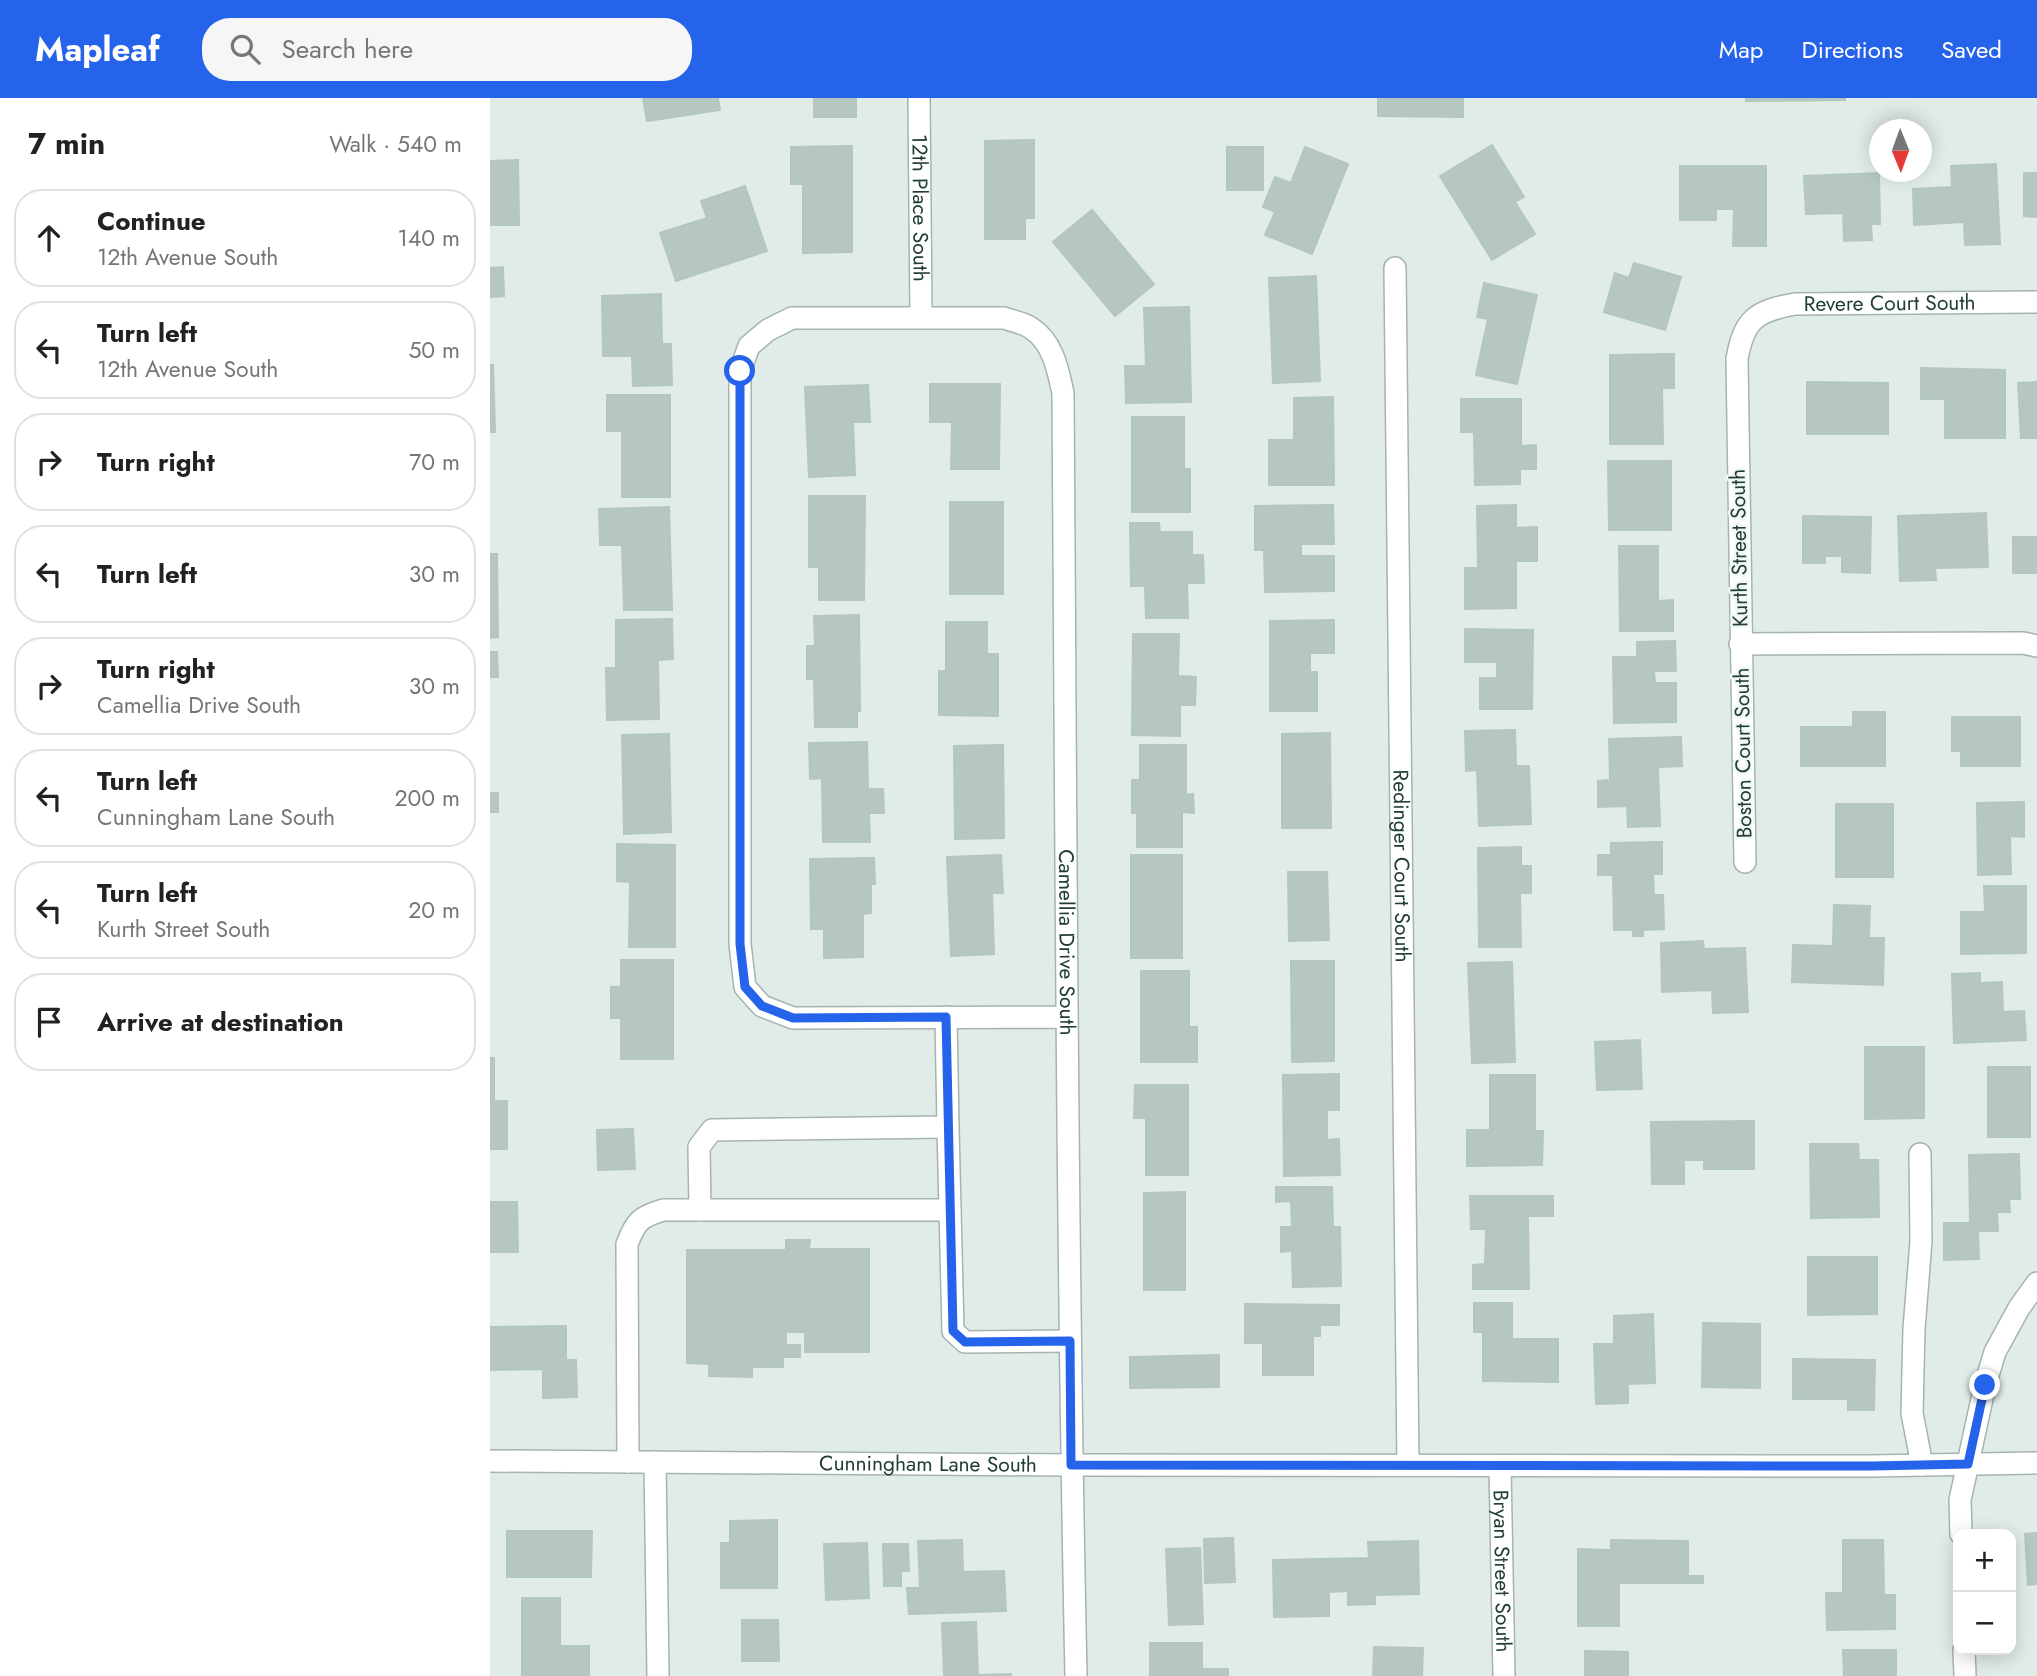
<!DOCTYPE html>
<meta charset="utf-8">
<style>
body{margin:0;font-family:Jost,sans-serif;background:#f6f6f6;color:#222}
.controls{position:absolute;right:21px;bottom:21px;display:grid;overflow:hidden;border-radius:14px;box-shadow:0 4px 18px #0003}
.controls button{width:63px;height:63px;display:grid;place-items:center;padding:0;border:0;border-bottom:2px solid #e0e0e0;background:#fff;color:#222;font:35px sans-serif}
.compass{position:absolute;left:1379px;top:21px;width:63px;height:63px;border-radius:50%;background:#fff;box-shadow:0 4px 18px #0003;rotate:179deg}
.stop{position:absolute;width:21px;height:21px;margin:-16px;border:5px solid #2563eb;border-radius:50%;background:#fff}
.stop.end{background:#2563eb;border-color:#fff;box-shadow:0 2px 7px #0008}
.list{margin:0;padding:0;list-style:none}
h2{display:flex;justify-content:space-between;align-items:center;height:91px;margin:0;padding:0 28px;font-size:30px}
h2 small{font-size:23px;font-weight:400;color:#767676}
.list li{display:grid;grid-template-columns:46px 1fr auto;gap:21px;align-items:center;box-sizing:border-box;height:98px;margin:0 14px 14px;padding:0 14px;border:2px solid #e0e0e0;border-radius:28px}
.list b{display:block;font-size:26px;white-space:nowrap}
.list p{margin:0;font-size:23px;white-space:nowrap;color:#767676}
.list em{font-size:23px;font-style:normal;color:#767676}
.icon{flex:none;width:38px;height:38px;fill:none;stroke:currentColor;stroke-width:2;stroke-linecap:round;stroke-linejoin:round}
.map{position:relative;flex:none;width:1547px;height:1578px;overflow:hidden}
header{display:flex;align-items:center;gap:42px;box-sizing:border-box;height:98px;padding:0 35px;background:#2563eb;color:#fff}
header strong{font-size:33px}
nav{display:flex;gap:38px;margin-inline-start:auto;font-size:24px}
.search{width:490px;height:63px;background:#f6f6f6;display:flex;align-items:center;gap:18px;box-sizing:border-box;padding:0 24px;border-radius:28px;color:#767676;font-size:26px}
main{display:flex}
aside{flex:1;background:#fff}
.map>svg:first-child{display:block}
.building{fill:#b6c7c1;stroke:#b3c6bf;stroke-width:2}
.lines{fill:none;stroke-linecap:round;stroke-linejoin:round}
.minor-casing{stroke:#a4b4af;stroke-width:24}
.minor{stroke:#fff;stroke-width:21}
.route{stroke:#2563eb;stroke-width:9}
.labels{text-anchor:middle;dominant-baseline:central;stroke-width:5;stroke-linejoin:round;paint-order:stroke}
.street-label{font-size:21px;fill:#213d37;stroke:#f1f8f5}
</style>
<header>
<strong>Mapleaf</strong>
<div class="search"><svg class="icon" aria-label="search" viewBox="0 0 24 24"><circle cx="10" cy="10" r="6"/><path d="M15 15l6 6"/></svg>Search here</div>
<nav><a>Map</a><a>Directions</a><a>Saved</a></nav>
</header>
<main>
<aside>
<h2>7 min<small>Walk · 540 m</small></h2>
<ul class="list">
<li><svg class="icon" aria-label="ahead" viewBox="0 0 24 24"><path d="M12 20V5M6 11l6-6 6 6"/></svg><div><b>Continue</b><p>12th Avenue South</p></div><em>140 m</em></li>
<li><svg class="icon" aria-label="left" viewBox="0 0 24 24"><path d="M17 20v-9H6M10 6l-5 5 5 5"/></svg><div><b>Turn left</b><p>12th Avenue South</p></div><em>50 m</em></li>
<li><svg class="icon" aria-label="right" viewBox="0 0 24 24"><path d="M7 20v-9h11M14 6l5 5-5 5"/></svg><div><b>Turn right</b></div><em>70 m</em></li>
<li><svg class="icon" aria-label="left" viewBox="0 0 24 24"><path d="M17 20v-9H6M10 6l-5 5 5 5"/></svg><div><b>Turn left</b></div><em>30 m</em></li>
<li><svg class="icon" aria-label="right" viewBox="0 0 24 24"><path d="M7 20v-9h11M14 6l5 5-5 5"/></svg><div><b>Turn right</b><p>Camellia Drive South</p></div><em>30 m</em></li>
<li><svg class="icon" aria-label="left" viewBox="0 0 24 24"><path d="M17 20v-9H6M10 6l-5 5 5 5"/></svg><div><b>Turn left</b><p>Cunningham Lane South</p></div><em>200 m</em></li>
<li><svg class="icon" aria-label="left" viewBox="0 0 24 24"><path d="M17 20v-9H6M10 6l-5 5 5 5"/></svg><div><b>Turn left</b><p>Kurth Street South</p></div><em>20 m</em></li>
<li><svg class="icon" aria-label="arrive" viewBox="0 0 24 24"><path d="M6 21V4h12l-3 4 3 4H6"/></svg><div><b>Arrive at destination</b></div></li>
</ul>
</aside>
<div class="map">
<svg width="1547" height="1578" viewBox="0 0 1547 1578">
<rect width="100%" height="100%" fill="#e1ece8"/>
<g class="building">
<polygon points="153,0 228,0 230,12 157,23"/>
<rect x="324" y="0" width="42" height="19"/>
<polygon points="888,0 973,0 973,19 888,18"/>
<polygon points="1256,0 1355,0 1355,2 1256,3"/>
<polygon points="544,42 544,120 535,120 535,141 495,141 495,43"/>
<polygon points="1002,47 1034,99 1025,104 1045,136 1002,162 950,78"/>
<polygon points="362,48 362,154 313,155 313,86 301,86 301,49"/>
<rect x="737" y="49" width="36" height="43"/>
<polygon points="815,49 858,66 822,156 775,137 785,114 773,109 785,79 801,85"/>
<polygon points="28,62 29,127 0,127 0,63"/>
<polygon points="1506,66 1510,146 1475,147 1474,124 1424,127 1423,91 1462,89 1461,68"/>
<polygon points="1190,68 1276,68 1276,148 1243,148 1244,111 1226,111 1226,122 1190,122"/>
<polygon points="1389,75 1390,126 1381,126 1382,142 1354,143 1353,115 1316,116 1314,78"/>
<polygon points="1534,75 1547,75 1547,119 1534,118"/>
<polygon points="255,88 277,153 186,183 170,135 217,120 211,103"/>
<polygon points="602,112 664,186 625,218 563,144"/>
<polygon points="1144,165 1191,179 1175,232 1114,214 1125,175 1139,180"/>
<polygon points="13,169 14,198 0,199 0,170"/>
<polygon points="826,178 830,283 783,285 779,180"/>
<polygon points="994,185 1047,197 1027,286 986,277 998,221 987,219"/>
<polygon points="171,196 172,246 181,246 182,287 143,288 142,258 113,258 112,198"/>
<polygon points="699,209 701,304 636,305 635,268 656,268 654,210"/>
<polygon points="1184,256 1184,290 1172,290 1173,346 1120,346 1120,257"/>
<polygon points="0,267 3,267 5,334 0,334"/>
<polygon points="1431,270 1515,272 1515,340 1455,340 1455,301 1431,301"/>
<polygon points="1317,284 1398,285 1398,336 1317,336"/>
<polygon points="1547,284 1547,340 1531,340 1528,285"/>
<polygon points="440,286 510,286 509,371 461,371 462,324 440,324"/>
<polygon points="378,287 380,324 363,324 365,377 319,379 315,289"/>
<polygon points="117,297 180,297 180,399 132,399 132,333 117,333"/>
<polygon points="843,299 844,387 779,387 779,342 804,342 804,300"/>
<polygon points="971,301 1031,301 1031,348 1046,347 1046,371 1030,371 1030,386 985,387 984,334 971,334"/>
<polygon points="642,319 694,319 694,371 700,371 700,414 642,414"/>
<polygon points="1118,363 1181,363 1181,432 1119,432"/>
<polygon points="319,398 375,398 374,502 329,502 329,469 319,469"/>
<rect x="460" y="404" width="53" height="92"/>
<polygon points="843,407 844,446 811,446 811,458 844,458 844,493 775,494 774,452 765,452 765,408"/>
<polygon points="1026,407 1026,430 1047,429 1047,463 1026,463 1026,510 975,511 975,470 988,470 987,408"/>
<polygon points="179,409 182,512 134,512 132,447 110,447 109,411"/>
<polygon points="1496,415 1498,469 1445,470 1446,482 1410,483 1408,418"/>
<polygon points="1313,418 1381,419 1380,475 1352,474 1352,458 1335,458 1335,465 1313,465"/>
<polygon points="640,425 669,425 670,434 702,434 702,457 713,457 714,485 697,485 698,520 656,520 655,488 641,488"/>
<rect x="1523" y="439" width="24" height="36"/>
<polygon points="1129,448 1168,448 1168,503 1183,502 1183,533 1130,533"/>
<polygon points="0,456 7,456 8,539 0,540"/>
<polygon points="369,517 370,613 367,613 367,629 325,629 324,581 317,581 317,548 325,548 324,518"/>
<polygon points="182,521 183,561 168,562 169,621 117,622 116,570 126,570 126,522"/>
<polygon points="844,522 844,555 820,555 820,574 827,574 827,613 780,613 780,523"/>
<polygon points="456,524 497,524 497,556 508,556 508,618 449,617 449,573 456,573"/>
<polygon points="975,531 1043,532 1042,611 990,611 990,580 1007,580 1007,564 975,564"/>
<polygon points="643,536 689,536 688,578 706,579 705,607 690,607 690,638 642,637"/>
<polygon points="1185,543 1186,573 1164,573 1165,585 1186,585 1186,624 1124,625 1123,559 1147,559 1147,544"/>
<polygon points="0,554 7,554 8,579 0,579"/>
<polygon points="1363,614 1395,614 1395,668 1311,668 1311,629 1363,629"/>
<polygon points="1462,619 1530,619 1530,668 1471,668 1471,653 1462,653"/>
<polygon points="1025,632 1026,668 1039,668 1041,726 989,728 987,672 976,673 975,633"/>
<polygon points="840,635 841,730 792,730 792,636"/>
<polygon points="179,636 181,734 134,736 132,637"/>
<polygon points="1191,639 1192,668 1168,669 1170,728 1138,729 1137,708 1108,709 1108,683 1120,682 1119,641"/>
<polygon points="377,644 378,691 393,691 394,715 379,715 380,744 333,744 332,680 320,681 319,645"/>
<polygon points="513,647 514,740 465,741 464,648"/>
<polygon points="650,647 696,647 696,697 703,696 704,715 692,714 692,749 647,749 647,715 642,715 642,682 650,682"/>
<rect x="0" y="695" width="8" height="19"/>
<polygon points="1534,704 1534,739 1520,738 1521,776 1488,777 1487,705"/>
<rect x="1346" y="706" width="57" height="73"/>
<polygon points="1172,744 1172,776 1163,776 1164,797 1173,797 1174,831 1153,832 1153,838 1143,838 1143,832 1124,832 1123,777 1108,777 1108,757 1121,757 1121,745"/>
<polygon points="127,746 185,747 185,849 139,849 140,784 127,783"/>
<polygon points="1031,749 1031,768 1041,768 1041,795 1030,795 1031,849 989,849 988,750"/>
<polygon points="511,757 513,795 502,795 504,856 461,858 457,759"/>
<rect x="641" y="757" width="51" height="103"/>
<polygon points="384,760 385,786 381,786 381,815 373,816 373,859 334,860 334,831 321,831 320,761"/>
<polygon points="798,774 837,774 839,842 799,843"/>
<polygon points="1494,788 1536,788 1536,855 1471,856 1471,814 1495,814"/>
<polygon points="1344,807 1380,808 1379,840 1394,840 1393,887 1302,884 1303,847 1343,848"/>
<polygon points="1213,843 1214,851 1255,850 1258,914 1223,915 1222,892 1172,894 1171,845"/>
<polygon points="131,862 183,862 183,961 131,961 131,920 121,920 121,889 131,889"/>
<polygon points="801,863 844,863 844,963 802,964"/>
<polygon points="1022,864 1025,964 982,965 978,865"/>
<polygon points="651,873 699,873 699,929 707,929 707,964 651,964"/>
<polygon points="1490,875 1490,885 1512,884 1513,914 1534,913 1536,942 1464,945 1462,876"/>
<polygon points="1150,942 1152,991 1107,992 1105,944"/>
<polygon points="1375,949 1434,949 1434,1020 1375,1021"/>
<polygon points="0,960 4,960 4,1003 17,1003 17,1051 0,1051"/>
<rect x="1498" y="969" width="42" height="70"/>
<polygon points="849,976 849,1012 837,1012 837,1042 849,1041 850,1077 794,1078 793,977"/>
<polygon points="1000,977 1045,977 1045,1033 1053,1033 1052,1067 977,1068 977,1032 1000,1032"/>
<polygon points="645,987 698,987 698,1077 656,1077 656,1020 644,1020"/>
<polygon points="1264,1023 1264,1071 1214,1071 1214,1062 1194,1062 1194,1086 1162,1086 1161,1024"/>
<polygon points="143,1031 145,1071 108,1072 107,1032"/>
<polygon points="1320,1046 1368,1046 1369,1062 1388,1062 1389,1119 1321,1120"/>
<polygon points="1529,1056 1530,1101 1519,1101 1520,1114 1507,1114 1508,1133 1488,1133 1489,1161 1454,1162 1454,1125 1480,1125 1479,1057"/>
<polygon points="786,1089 842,1089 843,1129 850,1129 851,1188 803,1189 802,1153 791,1154 791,1129 802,1129 801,1103 786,1104"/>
<polygon points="695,1094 695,1192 654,1192 654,1095"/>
<polygon points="980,1098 1063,1098 1063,1118 1038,1118 1039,1191 983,1191 983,1167 995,1166 996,1131 981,1131"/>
<polygon points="0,1104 27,1104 28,1154 0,1154"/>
<polygon points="296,1142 320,1142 319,1151 379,1151 379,1254 315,1254 315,1234 296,1234 296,1247 310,1247 310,1259 293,1259 293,1269 262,1269 262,1279 219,1278 219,1266 197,1265 197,1152 296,1152"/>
<polygon points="1318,1159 1387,1159 1387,1216 1318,1217"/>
<polygon points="984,1205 1022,1205 1022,1241 1068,1241 1068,1284 993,1283 993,1234 984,1234"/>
<polygon points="755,1206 849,1207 849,1227 830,1227 830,1238 823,1238 823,1277 773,1277 773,1245 755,1245"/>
<polygon points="1163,1216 1165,1285 1138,1286 1138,1305 1106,1306 1104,1246 1124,1246 1124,1218"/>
<polygon points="1213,1225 1270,1226 1270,1290 1212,1289"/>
<polygon points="76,1228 76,1262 86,1262 87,1299 53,1300 53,1271 0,1272 0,1229"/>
<polygon points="729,1257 729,1289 640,1290 640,1259"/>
<polygon points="1303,1261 1385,1262 1384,1312 1358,1312 1358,1301 1303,1301"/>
<polygon points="287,1422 287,1490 231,1490 231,1445 240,1445 240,1423"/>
<polygon points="17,1433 102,1433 101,1479 17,1479"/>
<polygon points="1547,1435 1547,1486 1538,1487 1535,1436"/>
<polygon points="743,1440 745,1484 715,1485 714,1441"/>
<polygon points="472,1442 473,1474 514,1473 516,1513 419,1516 417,1490 430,1490 428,1443"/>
<polygon points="1121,1442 1198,1443 1198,1478 1213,1478 1213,1485 1129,1485 1129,1528 1088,1528 1088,1451 1121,1452"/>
<polygon points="1353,1442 1393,1442 1394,1497 1405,1497 1405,1531 1337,1532 1336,1495 1353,1495"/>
<polygon points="928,1443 929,1496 885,1497 885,1506 858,1507 858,1493 839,1494 839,1518 784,1519 783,1462 879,1460 878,1444"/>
<polygon points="377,1445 379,1500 336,1502 334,1446"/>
<polygon points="393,1446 418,1446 419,1473 411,1473 411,1488 394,1488"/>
<polygon points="710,1450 713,1526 679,1527 676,1451"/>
<polygon points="32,1500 70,1500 70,1548 99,1548 99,1578 32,1578"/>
<polygon points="252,1522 288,1522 289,1563 252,1563"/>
<polygon points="486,1524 488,1577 521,1576 521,1578 454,1578 452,1525"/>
<polygon points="660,1545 712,1545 712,1571 738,1571 738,1578 660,1577"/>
<polygon points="884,1549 933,1550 932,1578 883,1578"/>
<polygon points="1353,1552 1406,1552 1406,1578 1354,1578"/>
<polygon points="1095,1553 1138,1554 1138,1578 1095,1578"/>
</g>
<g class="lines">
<defs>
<g id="minor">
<path id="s1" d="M429,0L431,219"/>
<path id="s2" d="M905,170L918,1367"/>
<polyline points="1250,546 1533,545 1547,548"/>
<path id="s3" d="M1255,764L1247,261C1254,221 1266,213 1305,206L1547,204"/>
<path id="s4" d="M577,919L303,920L272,908L255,889L250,846V273L259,248L278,232L302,220H514C522,223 534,225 541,230C563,244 568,272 573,295C576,723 577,1150 586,1578"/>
<polyline points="458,1029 460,1112"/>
<polyline points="1430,1056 1431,1143 1424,1231 1422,1315 1432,1367"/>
<polyline points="210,1112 209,1049 222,1032 458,1029 456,919"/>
<path id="s5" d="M0,1363L581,1367L1382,1368L1547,1365"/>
<path d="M138,1364L137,1146C146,1123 150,1119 173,1112H460L463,1233L475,1244L580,1243"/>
<polyline points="165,1364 168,1578"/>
<path id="s6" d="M1010,1368L1014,1578"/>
<polyline points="1471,1436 1470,1402 1495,1287 1505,1254 1529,1210 1547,1185"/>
<polyline points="1474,1552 1475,1578"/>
</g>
</defs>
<use href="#minor" class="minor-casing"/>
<use href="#minor" class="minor"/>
</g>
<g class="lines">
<polyline class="route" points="250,273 250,846 255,889 272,908 303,920 456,919 463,1233 475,1244 580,1243 581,1367 1382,1368 1478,1366 1495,1287"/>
</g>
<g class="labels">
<g class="street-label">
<text stroke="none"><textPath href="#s1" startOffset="110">12th Place South</textPath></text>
<text stroke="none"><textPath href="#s3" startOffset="686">Revere Court South</textPath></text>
<text transform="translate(1249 450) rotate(-91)">Kurth Street South</text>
<text transform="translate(1253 655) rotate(-91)">Boston Court South</text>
<text stroke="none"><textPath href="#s2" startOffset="598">Redinger Court South</textPath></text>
<text stroke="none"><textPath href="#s4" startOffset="1892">Camellia Drive South</textPath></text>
<text stroke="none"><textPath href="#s5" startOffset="438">Cunningham Lane South</textPath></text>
<text stroke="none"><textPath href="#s6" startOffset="105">Bryan Street South</textPath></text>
</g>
</g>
</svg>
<div class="controls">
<button>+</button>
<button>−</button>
</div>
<svg class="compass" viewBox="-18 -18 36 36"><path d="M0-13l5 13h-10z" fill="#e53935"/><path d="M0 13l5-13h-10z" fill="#767676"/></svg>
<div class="stop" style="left:250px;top:273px"></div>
<div class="stop end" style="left:1495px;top:1287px"></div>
</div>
</main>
